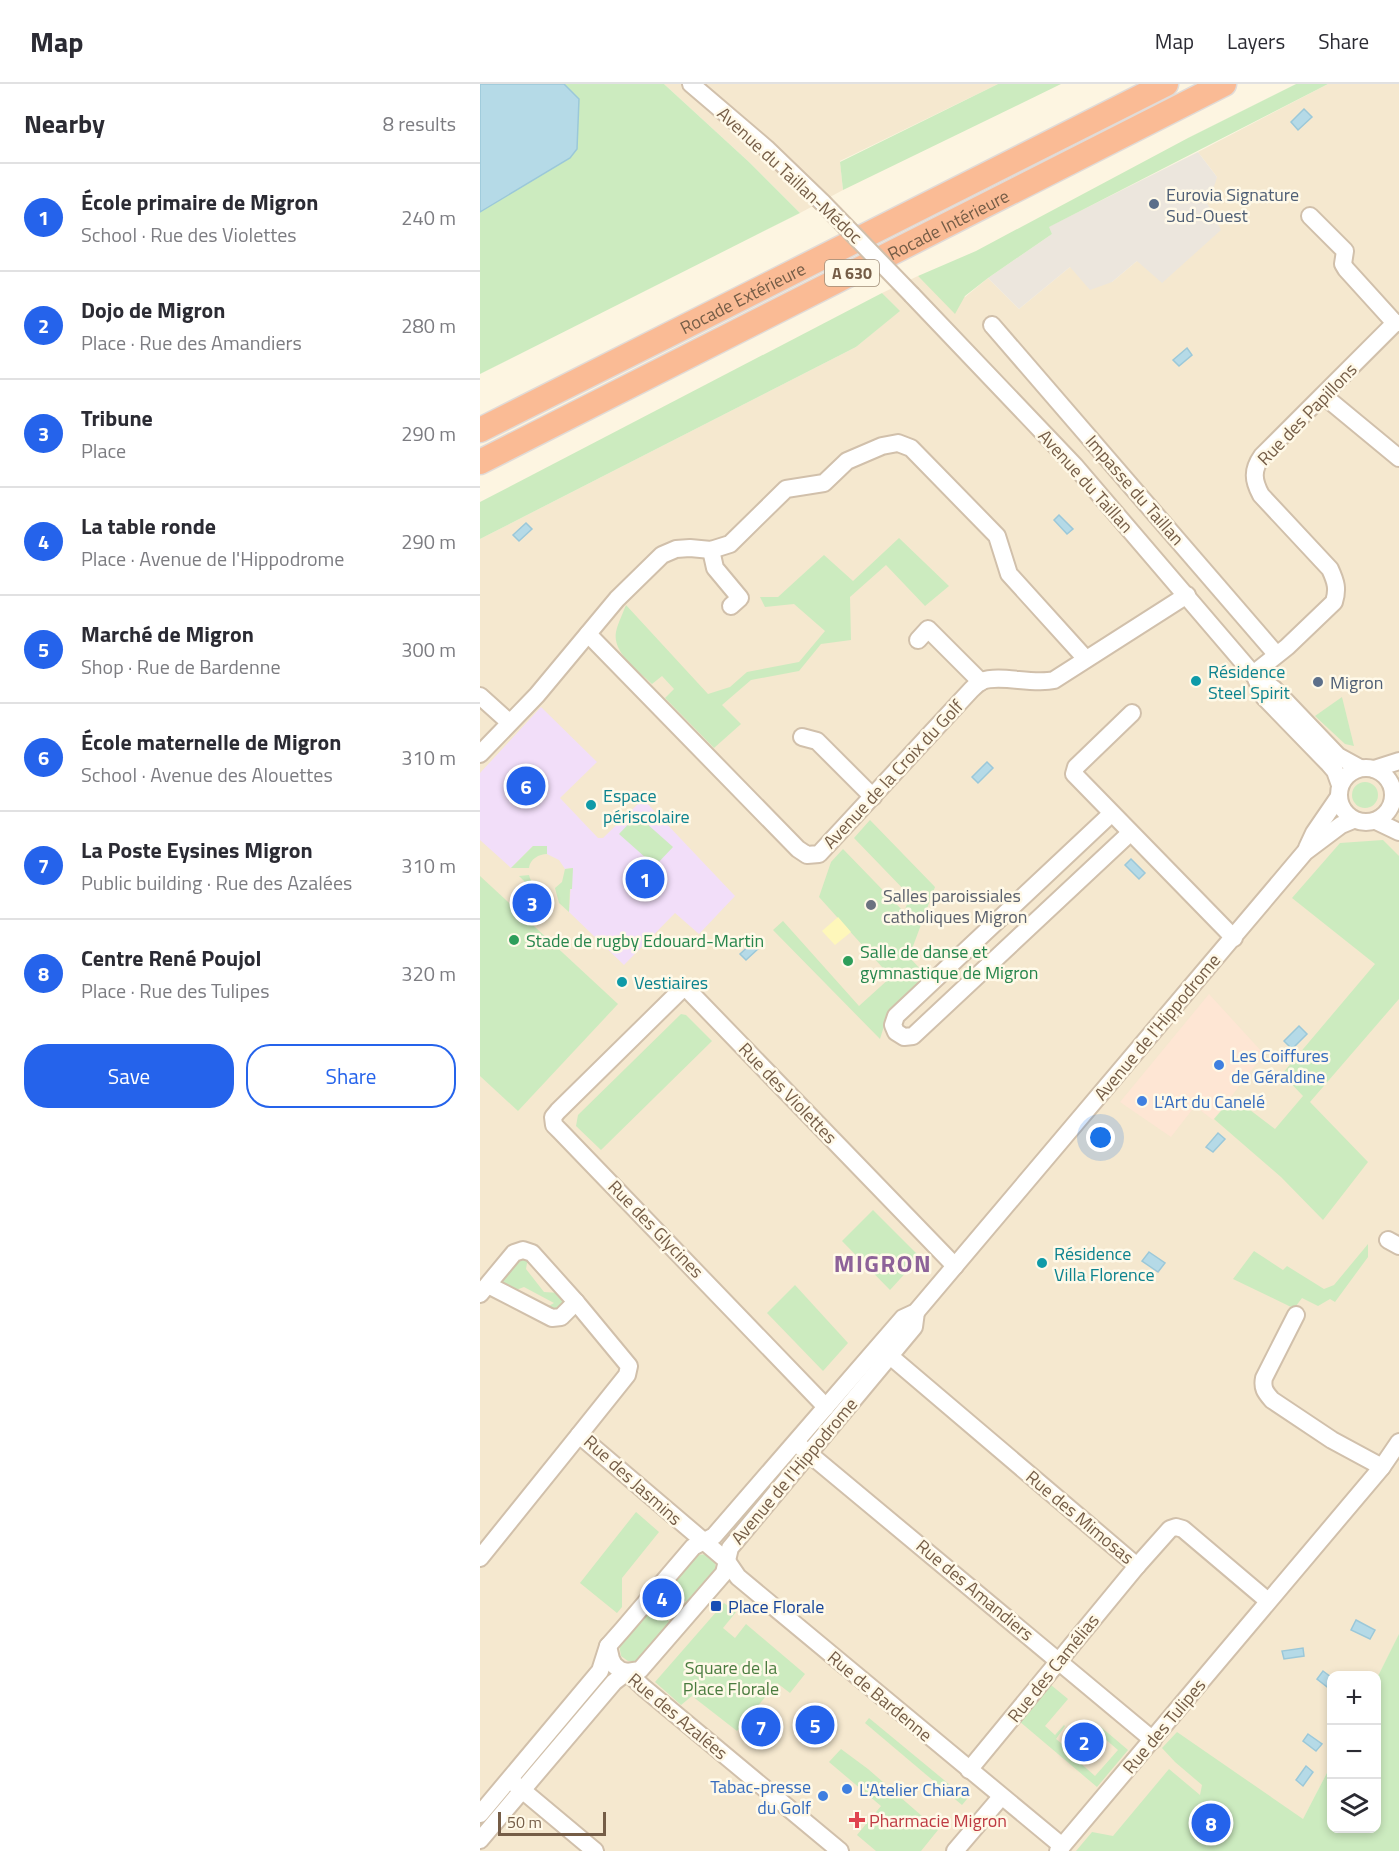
<!DOCTYPE html>
<meta charset="utf-8">
<style>
body{margin:0;font-family:"Titillium Web",sans-serif;background:#f7f7f7;color:#2b2b33}
.controls{position:absolute;right:18px;bottom:18px;display:grid;overflow:hidden;border-radius:12px;box-shadow:0 3px 9px #0003}
.controls button{width:54px;height:54px;display:grid;place-items:center;padding:0;border:0;border-bottom:2px solid #e1e1e2;background:#fff;color:#2b2b33;font:30px sans-serif}
.scale{position:absolute;left:18px;bottom:15px;width:108px;box-sizing:border-box;padding-left:6px;border:3px solid #755d47;border-top:0;font-size:16px;line-height:21px;white-space:nowrap;color:#755d47;-webkit-text-stroke:4px #fff9e8;paint-order:stroke}
.you{position:absolute;left:621px;top:1054px;width:21px;height:21px;margin:-15px;border:4px solid #fff;border-radius:50%;background:#1a73e8;box-shadow:0 0 0 9px #1a73e833}
.badge{display:grid;place-items:center;width:39px;height:39px;border-radius:50%;background:#2563eb;color:#fff;font-size:20px;font-weight:700}
.pin{position:absolute;translate:-50% -50%;border:3px solid #fff;box-shadow:0 2px 6px #0006}
.list{margin:0;padding:0;list-style:none}
h2{display:flex;justify-content:space-between;align-items:center;height:78px;margin:0;padding:0 24px;font-size:26px}
h2 small{font-size:20px;font-weight:400;color:#7c7c81}
.list li{display:grid;grid-template-columns:39px 1fr auto;gap:18px;align-items:center;box-sizing:border-box;height:108px;padding:0 24px;border-top:2px solid #e1e1e2}
.list b{display:block;font-size:22px;white-space:nowrap}
.list p{margin:0;font-size:20px;white-space:nowrap;color:#7c7c81}
.list em{font-size:20px;font-style:normal;color:#7c7c81}
.actions{display:flex;gap:12px;padding:18px 24px}
.actions a{flex:1;padding:14px 0;border:2px solid #2563eb;border-radius:24px;text-align:center;font-size:21px;color:#2563eb}
.actions .main{background:#2563eb;color:#fff}
.icon{flex:none;width:33px;height:33px;fill:none;stroke:currentColor;stroke-width:2;stroke-linecap:round;stroke-linejoin:round}
.map{position:relative;flex:none;width:919px;height:1767px;overflow:hidden}
header{display:flex;align-items:center;gap:36px;box-sizing:border-box;height:84px;padding:0 30px;background:#fff;border-bottom:2px solid #e1e1e2}
header strong{font-size:28px}
nav{display:flex;gap:33px;margin-inline-start:auto;font-size:21px}
main{display:flex}
aside{flex:1;background:#fff}
.map>svg:first-child{display:block}
.residential{fill:#f5e8cf}
.commercial{fill:#fee6d4}
.industrial{fill:#ece6dd}
.education{fill:#f2def9}
.green{fill:#ccebbf}
.sand{fill:#fef7ba}
.water{fill:#b5dae7;stroke:#9bc8d9;stroke-width:1.5}
.lines{fill:none;stroke-linecap:round;stroke-linejoin:round}
.minor-casing{stroke:#d1c0ab;stroke-width:20}
.highway-casing{stroke:#e1dbd7;stroke-width:27}
.minor{stroke:#fff;stroke-width:16}
.highway{stroke:#fabb95;stroke-width:24}
.minor-bridge-casing{stroke:#d1c0ab;stroke-width:20;stroke-linecap:butt}
.minor-bridge{stroke:#fff;stroke-width:16}
.service-dot{fill:#5c6f8a;stroke:#fff9e8;stroke-width:2}
.culture-dot{fill:#0f9aa8;stroke:#fff9e8;stroke-width:2}
.worship-dot{fill:#6b7280;stroke:#fff9e8;stroke-width:2}
.leisure-dot{fill:#2e9e5b;stroke:#fff9e8;stroke-width:2}
.shop-dot{fill:#3f7fe0;stroke:#fff9e8;stroke-width:2}
.transit-dot{fill:#1a4fb4;stroke:#fff9e8;stroke-width:2}
.health-dot{fill:#e0444e;stroke:#fff9e8;stroke-width:2}
.labels{text-anchor:middle;dominant-baseline:central;stroke-width:5;stroke-linejoin:round;paint-order:stroke}
.shield{fill:#fff9e8;stroke:#9e8c77;stroke-width:1.5}
.shield-label{font-size:16px;font-weight:bold;fill:#755d47}
.street-label{font-size:18px;fill:#755d47;stroke:#fff9e8}
.service-label{font-size:18px;fill:#4e5e75;stroke:#fff9e8;text-anchor:start}
.culture-label{font-size:18px;fill:#0d838f;stroke:#fff9e8;text-anchor:start}
.worship-label{font-size:18px;fill:#5b616d;stroke:#fff9e8;text-anchor:start}
.leisure-label{font-size:18px;fill:#27864d;stroke:#fff9e8;text-anchor:start}
.shop-label{font-size:18px;fill:#366cbe;stroke:#fff9e8;text-anchor:start}
.transit-label{font-size:18px;fill:#164399;stroke:#fff9e8;text-anchor:start}
.park-label{font-size:18px;fill:#4a7c3f;stroke:#fff9e8}
.health-label{font-size:18px;fill:#be3a42;stroke:#fff9e8;text-anchor:start}
.district-label{font-size:24px;font-weight:bold;letter-spacing:1.5px;fill:#8d6299;stroke:#fff9e8}
</style>
<header>
<strong>Map</strong>
<nav><a>Map</a><a>Layers</a><a>Share</a></nav>
</header>
<main>
<aside>
<h2>Nearby<small>8 results</small></h2>
<ul class="list">
<li><span class="badge">1</span><div><b>École primaire de Migron</b><p>School · Rue des Violettes</p></div><em>240 m</em></li>
<li><span class="badge">2</span><div><b>Dojo de Migron</b><p>Place · Rue des Amandiers</p></div><em>280 m</em></li>
<li><span class="badge">3</span><div><b>Tribune</b><p>Place</p></div><em>290 m</em></li>
<li><span class="badge">4</span><div><b>La table ronde</b><p>Place · Avenue de l'Hippodrome</p></div><em>290 m</em></li>
<li><span class="badge">5</span><div><b>Marché de Migron</b><p>Shop · Rue de Bardenne</p></div><em>300 m</em></li>
<li><span class="badge">6</span><div><b>École maternelle de Migron</b><p>School · Avenue des Alouettes</p></div><em>310 m</em></li>
<li><span class="badge">7</span><div><b>La Poste Eysines Migron</b><p>Public building · Rue des Azalées</p></div><em>310 m</em></li>
<li><span class="badge">8</span><div><b>Centre René Poujol</b><p>Place · Rue des Tulipes</p></div><em>320 m</em></li>
</ul>
<div class="actions"><a class="main">Save</a><a>Share</a></div>
</aside>
<div class="map">
<svg width="919" height="1767" viewBox="0 0 919 1767">
<rect width="100%" height="100%" fill="#fdf5e1"/>
<g class="residential">
<polygon points="184,0 518,0 360,77 363,106 320,129 269,78"/>
<polygon points="848,0 919,0 919,1551 897,1594 896,1592 852,1592 851,1681 807,1767 0,1767 0,455 376,263 419,227 402,209 438,192 452,205 485,213 508,194 539,225 590,183 632,198 657,177 724,113 737,93 718,68"/>
</g>
<polygon class="commercial" points="729,910 784,970 733,1036 715,1022 691,1053 640,1018"/>
<polygon class="industrial" points="718,68 737,93 733,106 724,113 741,146 682,199 657,177 632,198 610,206 590,183 539,225 508,194 572,150 568,143"/>
<polygon class="education" points="61,623 117,678 80,714 118,754 123,754 163,715 255,812 219,850 195,829 144,881 89,828 92,784 85,785 79,776 67,770 67,762 53,762 31,784 0,756 0,689"/>
<g class="green">
<polygon points="0,0 184,0 269,78 320,129 0,290"/>
<polygon points="518,0 581,0 363,106 360,78"/>
<polygon points="816,0 848,0 569,143 572,150 508,194 485,212 475,230 438,192 496,167 708,54"/>
<polygon points="402,209 420,227 376,263 0,455 0,418"/>
<path d="M419,454L469,502L445,522L406,481L370,513L371,556L341,560L319,587L271,596L242,621L261,640L234,664L185,614L194,605L182,592L172,600C159,587 132,569 136,548C138,539 143,529 146,521L228,610L250,603L267,588L319,578L345,547L314,520L285,523L280,513H298L344,471L373,497Z"/>
<polygon points="862,613 874,662 865,660 835,632"/>
<circle cx="885" cy="711" r="13"/>
<polygon points="157,731 193,763 175,782 139,750"/>
<polygon points="390,736 455,803 429,873 446,891 409,926 400,955 293,846 303,837 379,922 411,893 339,813 351,778 363,765 424,828 430,812 374,754"/>
<polygon points="903,756 919,772 919,915 830,1018 888,1078 843,1136 801,1093 734,1035 753,1013 795,1045 823,1012 802,990 895,880 812,814 860,759"/>
<path d="M53,762H67V770C59,770 50,775 49,784H31Z"/>
<polygon points="93,784 92,805 90,805 89,828 79,819 75,804 82,798 85,785"/>
<path d="M49,791C51,800 58,805 67,805L72,824L39,792Z"/>
<polygon points="0,792 138,920 38,1027 0,992"/>
<polygon points="201,930 206,931 232,957 121,1066 96,1042 98,1031"/>
<polygon points="393,1126 440,1173 410,1206 362,1157"/>
<polygon points="888,1160 888,1173 855,1218 850,1215 838,1222 822,1214 816,1222 811,1223 753,1195 774,1167 803,1186 807,1182 844,1205 854,1201"/>
<polygon points="40,1171 56,1180 47,1179 46,1185 64,1208 80,1209 85,1216 82,1227 62,1226 74,1219 44,1203 28,1209 21,1205 19,1194"/>
<polygon points="315,1201 368,1259 343,1287 287,1229"/>
<polygon points="156,1428 179,1448 142,1494 142,1523 137,1529 100,1499"/>
<polygon points="227,1470 235,1477 236,1486 209,1520 188,1504 214,1473 218,1471"/>
<polygon points="244,1519 256,1528 243,1544 255,1554 266,1540 325,1590 310,1609 297,1599 257,1647 212,1612 201,1621 175,1598"/>
<polygon points="172,1523 191,1539 158,1577 148,1577 141,1572 139,1560"/>
<polygon points="919,1550 919,1767 596,1767 612,1748 633,1752 689,1685 720,1711 722,1701 695,1678 682,1664 697,1648 823,1735 851,1681 852,1744 896,1744 897,1594"/>
<polygon points="571,1601 588,1615 565,1642 575,1651 584,1641 585,1642 576,1655 587,1664 590,1662 594,1665 590,1670 615,1692 638,1666 611,1643 615,1638 648,1666 617,1703 539,1637"/>
<polygon points="389,1634 487,1715 482,1721 385,1639"/>
<polygon points="361,1665 388,1685 458,1746 441,1767 396,1767 377,1751 401,1722 349,1678"/>
</g>
<polygon class="sand" points="358,833 371,848 355,861 342,847"/>
<g class="water">
<polygon points="0,0 84,0 99,15 97,65 90,74 0,128"/>
<polygon points="824,25 832,33 818,46 811,38"/>
<polygon points="707,264 712,271 699,282 693,276"/>
<polygon points="579,431 593,445 587,450 574,436"/>
<polygon points="46,439 52,445 39,457 33,451"/>
<polygon points="507,678 513,684 498,699 492,693"/>
<polygon points="651,775 665,789 659,795 645,781"/>
<polygon points="273,858 279,864 266,876 260,870"/>
<polygon points="819,942 827,950 812,965 804,957"/>
<polygon points="738,1049 745,1055 733,1068 726,1063"/>
<polygon points="669,1168 685,1179 678,1188 662,1177"/>
<polygon points="876,1536 895,1546 890,1555 871,1546"/>
<polygon points="823,1564 824,1572 804,1575 802,1567"/>
<polygon points="843,1587 851,1593 851,1606 837,1595"/>
<polygon points="828,1650 842,1660 836,1667 823,1657"/>
<polygon points="826,1682 833,1688 823,1702 816,1696"/>
</g>
<g class="lines">
<defs>
<g id="minor">
<polyline points="211,0 286,64 343,119"/>
<polyline points="830,132 865,167 863,180 866,185 915,239"/>
<polyline points="432,211 595,382 773,590 794,605 858,672 880,684"/>
<polyline points="512,241 796,570"/>
<polyline points="844,312 919,374"/>
<polyline points="231,466 235,484 260,514 251,522"/>
<path d="M108,550L318,765L327,771L339,770L491,606C494,603 498,599 502,597C519,590 553,601 574,596L707,511"/>
<polyline points="438,556 448,545 501,598"/>
<path d="M773,590L807,563L854,518C858,505 856,498 850,485L781,411C773,396 772,386 782,372L915,239H919"/>
<polyline points="774,590 784,613 849,680 855,687 860,701"/>
<polyline points="0,612 29,638"/>
<polyline points="652,629 596,683 594,690 754,854"/>
<polyline points="322,653 337,657 393,713"/>
<polyline points="0,670 57,611 137,515 182,471 196,465 210,464 231,466 250,460 306,405 344,399 367,377 402,362 418,359 431,364 517,452 529,490 606,575"/>
<circle cx="886" cy="711" r="27"/>
<polyline points="894,685 919,677"/>
<polyline points="631,730 416,932 413,941 416,948 424,953 433,952 650,749"/>
<polyline points="896,737 919,748"/>
<polyline points="827,764 834,749 858,714"/>
<polyline points="908,1156 919,1162"/>
<polyline points="8,1201 72,1234 81,1233 96,1218"/>
<polyline points="0,1210 34,1169 43,1166 52,1169 96,1218 149,1282 147,1291 99,1351 247,1477 258,1493 582,1762"/>
<path d="M816,1231L784,1294C782,1304 785,1308 792,1316L852,1356L902,1383"/>
<polyline points="410,1272 657,1482"/>
<polyline points="346,1323 80,1047 74,1041 73,1033 78,1027 200,907 204,904 208,906 475,1182"/>
<polyline points="321,1363 673,1656"/>
<polyline points="0,1474 99,1351"/>
<polyline points="128,1562 131,1575 134,1581 140,1586 147,1588 164,1604 360,1767"/>
<polyline points="489,1686 657,1482 690,1445 696,1443 703,1445 788,1517"/>
<polyline points="35,1700 115,1767"/>
<polyline points="0,1730 120,1587 128,1562 143,1545 213,1463 234,1452 423,1234 436,1228 825,768 861,741 873,736"/>
<polyline points="0,1756 134,1598 147,1588 160,1586 244,1489 250,1464 434,1243 436,1228"/>
<polyline points="475,1767 521,1713"/>
<polyline points="578,1767 902,1383 919,1358"/>
</g>
<g id="highway">
<path id="s1" d="M0,346L686,0"/>
<path id="s2" d="M0,378L744,0"/>
</g>
</defs>
<use href="#minor" class="minor-casing"/>
<use href="#highway" class="highway-casing"/>
<use href="#minor" class="minor"/>
<use href="#highway" class="highway"/>
<defs>
<polyline id="minor-bridge" points="343,119 432,211"/>
</defs>
<use href="#minor-bridge" class="minor-bridge-casing"/>
<use href="#minor-bridge" class="minor-bridge"/>
</g>
<g class="service-dot">
<circle cx="674" cy="120" r="6"/>
<circle cx="838" cy="598" r="6"/>
</g>
<g class="culture-dot">
<circle cx="716" cy="597" r="6"/>
<circle cx="111" cy="721" r="6"/>
<circle cx="142" cy="898" r="6"/>
<circle cx="562" cy="1179" r="6"/>
</g>
<circle class="worship-dot" cx="391" cy="821" r="6"/>
<g class="leisure-dot">
<circle cx="34" cy="856" r="6"/>
<circle cx="368" cy="877" r="6"/>
</g>
<g class="shop-dot">
<circle cx="739" cy="981" r="6"/>
<circle cx="662" cy="1017" r="6"/>
<circle cx="367" cy="1705" r="6"/>
<circle cx="343" cy="1712" r="6"/>
</g>
<rect class="transit-dot" x="230" y="1516" width="12" height="12" rx="3"/>
<path class="health-dot" d="M374 1727h6v6h6v6h-6v6h-6v-6h-6v-6h6z"/>
<g class="labels">
<rect class="shield" x="345" y="176" width="54" height="26" rx="4.5"/>
<g class="shield-label">
<text x="372" y="189">A 630</text>
</g>
<g class="street-label">
<text transform="translate(310 91) rotate(43)">Avenue du Taillan-Médoc</text>
<text stroke="none"><textPath href="#s2" startOffset="525">Rocade Intérieure</textPath></text>
<text stroke="none"><textPath href="#s1" startOffset="294">Rocade Extérieure</textPath></text>
<text transform="translate(827 330) rotate(-46)">Rue des Papillons</text>
<text transform="translate(606 397) rotate(48)">Avenue du Taillan</text>
<text transform="translate(655 406) rotate(49)">Impasse du Taillan</text>
<text transform="translate(413 690) rotate(-47)">Avenue de la Croix du Golf</text>
<text transform="translate(677 943) rotate(-50)">Avenue de l'Hippodrome</text>
<text transform="translate(308 1009) rotate(46)">Rue des Violettes</text>
<text transform="translate(176 1145) rotate(46)">Rue des Glycines</text>
<text transform="translate(314 1387) rotate(-50)">Avenue de l'Hippodrome</text>
<text transform="translate(153 1396) rotate(42)">Rue des Jasmins</text>
<text transform="translate(600 1433) rotate(40)">Rue des Mimosas</text>
<text transform="translate(495 1506) rotate(40)">Rue des Amandiers</text>
<text transform="translate(573 1584) rotate(-51)">Rue des Camélias</text>
<text transform="translate(400 1612) rotate(40)">Rue de Bardenne</text>
<text transform="translate(198 1632) rotate(40)">Rue des Azalées</text>
<text transform="translate(684 1642) rotate(-50)">Rue des Tulipes</text>
</g>
<g class="service-label">
<text x="686" y="110">Eurovia Signature<tspan x="686" dy="21">Sud-Ouest</tspan></text>
<text x="850" y="598">Migron</text>
</g>
<g class="culture-label">
<text x="728" y="587">Résidence<tspan x="728" dy="21">Steel Spirit</tspan></text>
<text x="123" y="711">Espace<tspan x="123" dy="21">périscolaire</tspan></text>
<text x="154" y="898">Vestiaires</text>
<text x="574" y="1169">Résidence<tspan x="574" dy="21">Villa Florence</tspan></text>
</g>
<g class="worship-label">
<text x="403" y="811">Salles paroissiales<tspan x="403" dy="21">catholiques Migron</tspan></text>
</g>
<g class="leisure-label">
<text x="46" y="856">Stade de rugby Edouard-Martin</text>
<text x="380" y="867">Salle de danse et<tspan x="380" dy="21">gymnastique de Migron</tspan></text>
</g>
<g class="shop-label">
<text x="751" y="971">Les Coiffures<tspan x="751" dy="21">de Géraldine</tspan></text>
<text x="674" y="1017">L'Art du Canelé</text>
<text x="331" y="1702" text-anchor="end">Tabac-presse<tspan x="331" dy="21">du Golf</tspan></text>
<text x="379" y="1705">L'Atelier Chiara</text>
</g>
<g class="transit-label">
<text x="248" y="1522">Place Florale</text>
</g>
<g class="park-label">
<text x="251" y="1583">Square de la<tspan x="251" dy="21">Place Florale</tspan></text>
</g>
<g class="health-label">
<text x="389" y="1736">Pharmacie Migron</text>
</g>
<g class="district-label">
<text x="403" y="1179">MIGRON</text>
</g>
</g>
</svg>
<div class="controls">
<button>+</button>
<button>−</button>
<button><svg class="icon" aria-label="layers" viewBox="0 0 24 24"><path d="M12 4l9 5-9 5-9-5zM3 14l9 5 9-5"/></svg></button>
</div>
<div class="scale">50 m</div>
<div class="you"></div>
<div class="pin badge" style="left:165px;top:795px">1</div>
<div class="pin badge" style="left:604px;top:1658px">2</div>
<div class="pin badge" style="left:52px;top:819px">3</div>
<div class="pin badge" style="left:182px;top:1514px">4</div>
<div class="pin badge" style="left:335px;top:1641px">5</div>
<div class="pin badge" style="left:46px;top:702px">6</div>
<div class="pin badge" style="left:281px;top:1643px">7</div>
<div class="pin badge" style="left:731px;top:1739px">8</div>
</div>
</main>
